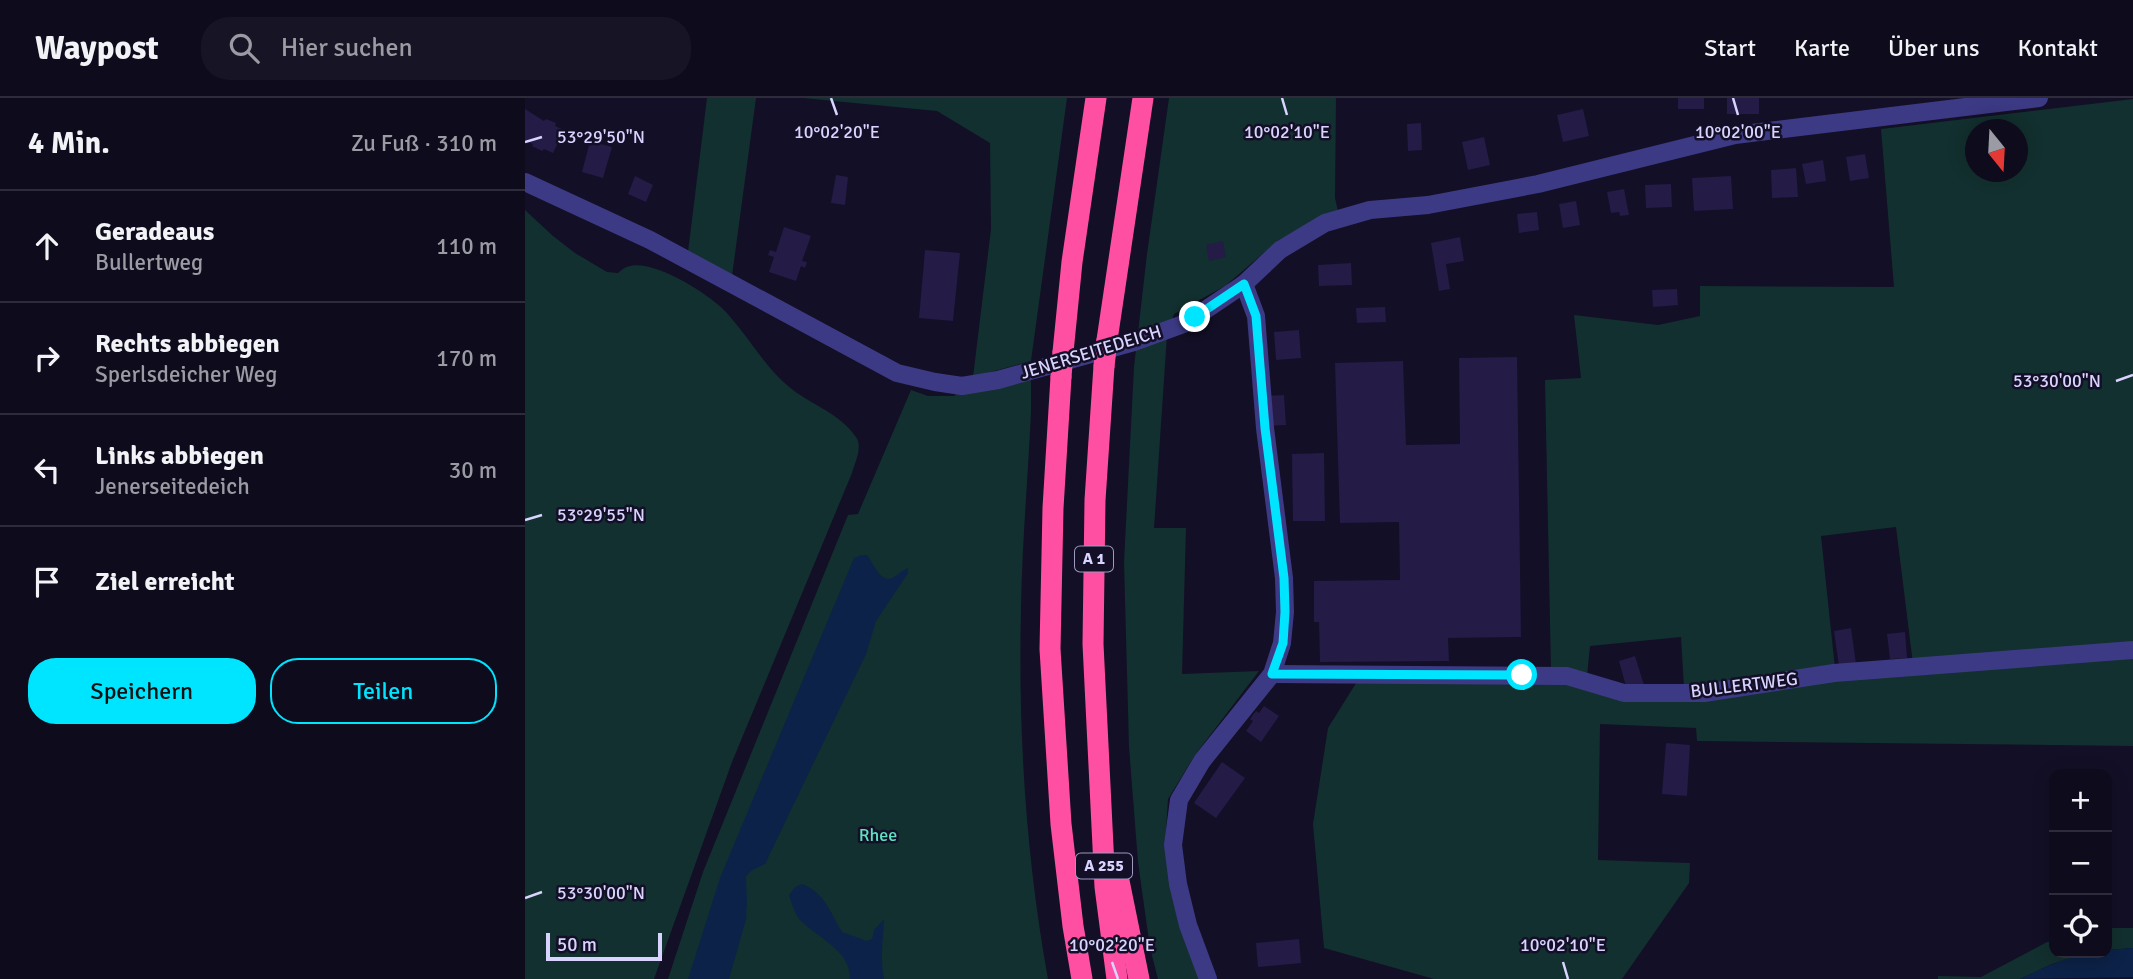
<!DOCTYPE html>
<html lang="de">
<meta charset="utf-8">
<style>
body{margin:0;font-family:Signika,sans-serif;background:#171425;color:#f1f3f6}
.controls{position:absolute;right:21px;bottom:21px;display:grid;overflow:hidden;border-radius:14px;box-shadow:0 4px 18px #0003}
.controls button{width:63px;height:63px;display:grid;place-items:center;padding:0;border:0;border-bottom:2px solid #2e2b3b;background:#0e0b1c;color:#f1f3f6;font:35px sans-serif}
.compass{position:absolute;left:1440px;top:21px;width:63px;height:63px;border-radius:50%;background:#0e0b1c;box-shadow:0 4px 18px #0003;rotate:162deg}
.scale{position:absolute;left:21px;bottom:18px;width:116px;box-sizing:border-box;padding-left:7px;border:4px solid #d9d4ff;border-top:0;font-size:19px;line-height:24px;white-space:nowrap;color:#d9d4ff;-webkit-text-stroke:5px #130f26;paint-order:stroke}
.stop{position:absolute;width:21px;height:21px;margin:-16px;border:5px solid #00e5ff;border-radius:50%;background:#fff}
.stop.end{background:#00e5ff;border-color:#fff;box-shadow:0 2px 7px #0008}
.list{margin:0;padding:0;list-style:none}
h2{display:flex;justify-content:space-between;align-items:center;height:91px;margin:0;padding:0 28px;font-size:30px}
h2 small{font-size:23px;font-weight:400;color:#9b9ba3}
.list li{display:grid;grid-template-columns:46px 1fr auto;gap:21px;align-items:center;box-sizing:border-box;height:112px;padding:0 28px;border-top:2px solid #2e2b3b}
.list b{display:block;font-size:26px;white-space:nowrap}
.list p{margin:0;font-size:23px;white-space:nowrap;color:#9b9ba3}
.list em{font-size:23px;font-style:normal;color:#9b9ba3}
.actions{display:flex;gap:14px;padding:21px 28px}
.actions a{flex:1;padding:16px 0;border:2px solid #00e5ff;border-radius:28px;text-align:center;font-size:24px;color:#00e5ff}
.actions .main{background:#00e5ff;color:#111}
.icon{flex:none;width:38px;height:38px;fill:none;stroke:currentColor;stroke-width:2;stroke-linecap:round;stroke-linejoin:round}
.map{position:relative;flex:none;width:1608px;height:881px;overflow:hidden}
header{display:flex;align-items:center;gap:42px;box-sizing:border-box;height:98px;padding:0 35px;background:#0e0b1c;border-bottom:2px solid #2e2b3b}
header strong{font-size:33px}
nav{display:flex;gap:38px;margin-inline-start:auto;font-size:24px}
.search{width:490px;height:63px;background:#171425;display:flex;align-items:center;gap:18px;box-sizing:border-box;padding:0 24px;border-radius:28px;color:#9b9ba3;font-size:26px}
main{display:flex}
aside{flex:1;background:#0e0b1c}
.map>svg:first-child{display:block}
.green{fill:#12302f;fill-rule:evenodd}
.water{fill:#0c2248}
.building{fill:#241b47}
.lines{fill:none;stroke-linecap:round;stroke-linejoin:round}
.minor{stroke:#3d3a85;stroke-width:18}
.highway{stroke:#ff4fa3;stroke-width:21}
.highway-bridge{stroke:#ff4fa3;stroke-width:21}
.route{stroke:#00e5ff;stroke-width:9}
.ticks{fill:none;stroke:#d9d4ff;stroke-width:2.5}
.labels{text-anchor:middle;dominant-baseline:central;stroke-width:5;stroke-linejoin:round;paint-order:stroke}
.shield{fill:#130f26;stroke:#9e99be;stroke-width:2}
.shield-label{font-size:16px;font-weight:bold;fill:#d9d4ff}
.street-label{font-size:18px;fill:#d9d4ff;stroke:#130f26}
.park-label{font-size:18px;fill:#5fe0c0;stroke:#130f26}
.ticks-label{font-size:18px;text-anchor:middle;fill:#d9d4ff;stroke:#130f26;stroke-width:5;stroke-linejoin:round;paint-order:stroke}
</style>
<header>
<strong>Waypost</strong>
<div class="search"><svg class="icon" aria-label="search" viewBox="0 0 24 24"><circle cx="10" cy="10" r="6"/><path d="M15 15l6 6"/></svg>Hier suchen</div>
<nav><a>Start</a><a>Karte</a><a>Über uns</a><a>Kontakt</a></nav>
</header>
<main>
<aside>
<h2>4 Min.<small>Zu Fuß · 310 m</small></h2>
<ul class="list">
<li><svg class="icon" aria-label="ahead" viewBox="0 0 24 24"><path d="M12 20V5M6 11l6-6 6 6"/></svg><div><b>Geradeaus</b><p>Bullertweg</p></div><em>110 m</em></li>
<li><svg class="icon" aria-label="right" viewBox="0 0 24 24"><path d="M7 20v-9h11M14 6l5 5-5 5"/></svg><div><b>Rechts abbiegen</b><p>Sperlsdeicher Weg</p></div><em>170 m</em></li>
<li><svg class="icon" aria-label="left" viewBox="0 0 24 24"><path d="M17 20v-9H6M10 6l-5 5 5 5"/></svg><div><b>Links abbiegen</b><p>Jenerseitedeich</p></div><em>30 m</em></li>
<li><svg class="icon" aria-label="arrive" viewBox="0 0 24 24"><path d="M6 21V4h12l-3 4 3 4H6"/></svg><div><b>Ziel erreicht</b></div></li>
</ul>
<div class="actions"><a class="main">Speichern</a><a>Teilen</a></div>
</aside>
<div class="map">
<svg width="1608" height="881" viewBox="0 0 1608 881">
<rect width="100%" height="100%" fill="#130f26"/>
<g class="green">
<polygon points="182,0 231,0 207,178 163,154"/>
<polygon points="278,0 542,0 506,263 448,279 466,131 465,45 412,13"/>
<polygon points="644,0 811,0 810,100 813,113 805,115 754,142 700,188 649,216 642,237 629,430 661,430 657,576 734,573 670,657 643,701 640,749 675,881 633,881 625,850 613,764 604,649 599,464 609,269 622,156"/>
<path d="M1608,1V546L1388,566L1371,429L1296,438L1310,570L1159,590L1156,539L1065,548L1062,578L1026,573L1020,282L1056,280L1049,217L1133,227L1175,218V188L1369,189L1356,31ZM1450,32H1492V74H1450Z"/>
<path d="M0,112L28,138L50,155L82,174L93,175C96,173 98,170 102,169C125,159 180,194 197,210C221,234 237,266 263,288C284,306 315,315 331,339C338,349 330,364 327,375L207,664L129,881H0Z"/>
<path d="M503,275V283L506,282V314C503,380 497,445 496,511C493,634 501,759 523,881H143L178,774L323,417L333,416L386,292L403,298H429L431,296Z"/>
<polygon points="1608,559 1608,648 1172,643 1171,630 1075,626 1073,762 1165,765 1164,785 1097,881 909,881 799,850 788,726 803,630 833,582 1040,584 1098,599 1309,579"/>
<polygon points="1582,830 1608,830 1608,850 1582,852"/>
<polygon points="1529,843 1529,855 1565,855 1527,866 1495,881 1413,881 1413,878 1456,879 1522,844"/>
</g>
<g class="water">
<path d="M337,457H342C348,464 355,485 367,480C372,478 377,472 383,470V475L351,523L341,556L240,766L226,773L221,778L222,803L221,821L204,881H163L195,780L326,467L329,460Z"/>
<path d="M277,786C300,795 305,814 317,834L342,843L347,841L349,832L359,821C358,842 355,860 359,881H325C326,853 293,840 276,823C270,817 267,806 264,797L270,789Z"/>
<path d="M1608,850V879L1495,881C1523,867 1550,855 1582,855V852Z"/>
</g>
<g class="building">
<rect x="1153" y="0" width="26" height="11"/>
<rect x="1202" y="0" width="32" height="16"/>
<polygon points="0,11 19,23 21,21 31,25 30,28 39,32 28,55 19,51 17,53 7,48 8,46 0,42"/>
<polygon points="1058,11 1064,38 1038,44 1032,17"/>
<polygon points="896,25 897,52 883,53 882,26"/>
<polygon points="959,39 965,67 943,72 937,44"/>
<polygon points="65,43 87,49 78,80 57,74"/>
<polygon points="1340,56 1344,80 1325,83 1321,59"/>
<polygon points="1298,62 1301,83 1281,86 1277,66"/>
<polygon points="1271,70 1273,99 1247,100 1246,72"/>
<polygon points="311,77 323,79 320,107 306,105"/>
<polygon points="110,78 128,87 121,104 103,96"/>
<polygon points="1206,78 1208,111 1169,113 1167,80"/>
<polygon points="1146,86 1147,109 1121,110 1120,87"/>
<polygon points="1099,91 1104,117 1095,118 1094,114 1086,115 1082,94"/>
<polygon points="1051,103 1055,127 1038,130 1034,106"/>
<polygon points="1012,114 1014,132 994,135 992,116"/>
<polygon points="259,129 286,138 277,163 282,164 280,170 276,168 271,183 244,174 249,159 243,157 245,152 251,154"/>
<polygon points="935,139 939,163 921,166 925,191 914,193 906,145"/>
<polygon points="698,143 701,159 684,163 681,147"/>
<polygon points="400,152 435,155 428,223 394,220"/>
<polygon points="826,165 827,187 794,188 793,167"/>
<polygon points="1152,191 1153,207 1128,209 1127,192"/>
<polygon points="860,209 861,224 832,225 831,210"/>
<polygon points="774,232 776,260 751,262 749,234"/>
<polygon points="992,259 996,539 923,540 924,563 795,564 794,524 789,524 789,483 875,482 874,424 815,425 810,265 878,263 881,347 935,346 934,260"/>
<polygon points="759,297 761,327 741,328 739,298"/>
<polygon points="799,355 800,423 768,423 767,356"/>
<polygon points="1326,530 1331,566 1314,568 1309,533"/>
<polygon points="1380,534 1382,560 1365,561 1362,536"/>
<polygon points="1110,558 1119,587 1102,592 1094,563"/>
<polygon points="739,608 754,618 736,644 721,633 728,623 725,621 731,613 734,615"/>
<polygon points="1141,645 1165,647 1162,698 1137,696"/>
<polygon points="697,664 720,680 691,720 669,705"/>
<polygon points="774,841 776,865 733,869 731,845"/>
</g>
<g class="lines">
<g class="minor">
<polyline points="0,84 125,142 372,275 410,284 437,288 473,282 609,244 661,225 719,186 755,152 800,125 845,112 903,107 1013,86 1210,37 1514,0"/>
<polyline points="747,576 1042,578 1099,595 1179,595 1309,575 1608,552"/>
<polyline points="683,881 663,827 653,786 648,747 654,702 677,663 747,576 757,545 760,514 759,480 740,330 731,218 719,186"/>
</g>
<g class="highway">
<polyline points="582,242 618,0"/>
<polyline points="538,254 547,164 571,0"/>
<polyline points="579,268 570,402 568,546 580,789 592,881"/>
<polyline points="536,279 528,410 525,551 536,726 548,828 557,881"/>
<polyline points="592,773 614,881"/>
</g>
<g class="highway-bridge">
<polyline points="579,268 582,242"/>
<polyline points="536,279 538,254"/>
</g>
</g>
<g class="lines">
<polyline class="route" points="670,219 719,186 731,218 740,330 759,480 760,514 758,545 747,576 997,577"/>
</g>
<path class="ticks" d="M306,0L312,17M757,0L762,17M1208,0L1213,17M0,44L17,39M1591,283L1608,277M0,422L17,417M0,800L17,794M587,864L593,881M1038,864L1043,881"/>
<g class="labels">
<g class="shield">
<rect x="550" y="448.5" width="38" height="25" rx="5"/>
<rect x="551" y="755.5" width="56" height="25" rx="5"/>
</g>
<g class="shield-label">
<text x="569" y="461">A 1</text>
<text x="579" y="768">A 255</text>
</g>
<g class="street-label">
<text transform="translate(566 254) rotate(-17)">JENERSEITEDEICH</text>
<text transform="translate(1219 587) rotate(-7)">BULLERTWEG</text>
</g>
<g class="park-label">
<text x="353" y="737">Rhee</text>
</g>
</g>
<g class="ticks-label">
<text x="312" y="40">10°02'20"E</text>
<text x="762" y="40">10°02'10"E</text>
<text x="1213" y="40">10°02'00"E</text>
<text x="76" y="45">53°29'50"N</text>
<text x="1532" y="289">53°30'00"N</text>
<text x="76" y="423">53°29'55"N</text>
<text x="76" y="801">53°30'00"N</text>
<text x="587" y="853">10°02'20"E</text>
<text x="1038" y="853">10°02'10"E</text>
</g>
</svg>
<div class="controls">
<button>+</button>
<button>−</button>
<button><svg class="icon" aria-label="locate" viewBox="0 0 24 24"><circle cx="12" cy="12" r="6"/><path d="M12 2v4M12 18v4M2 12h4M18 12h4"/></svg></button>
</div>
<svg class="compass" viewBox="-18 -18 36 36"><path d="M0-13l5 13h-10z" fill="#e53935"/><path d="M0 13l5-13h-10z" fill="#9b9ba3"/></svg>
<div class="scale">50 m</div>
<div class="stop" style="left:997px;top:577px"></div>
<div class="stop end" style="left:670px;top:219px"></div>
</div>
</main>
